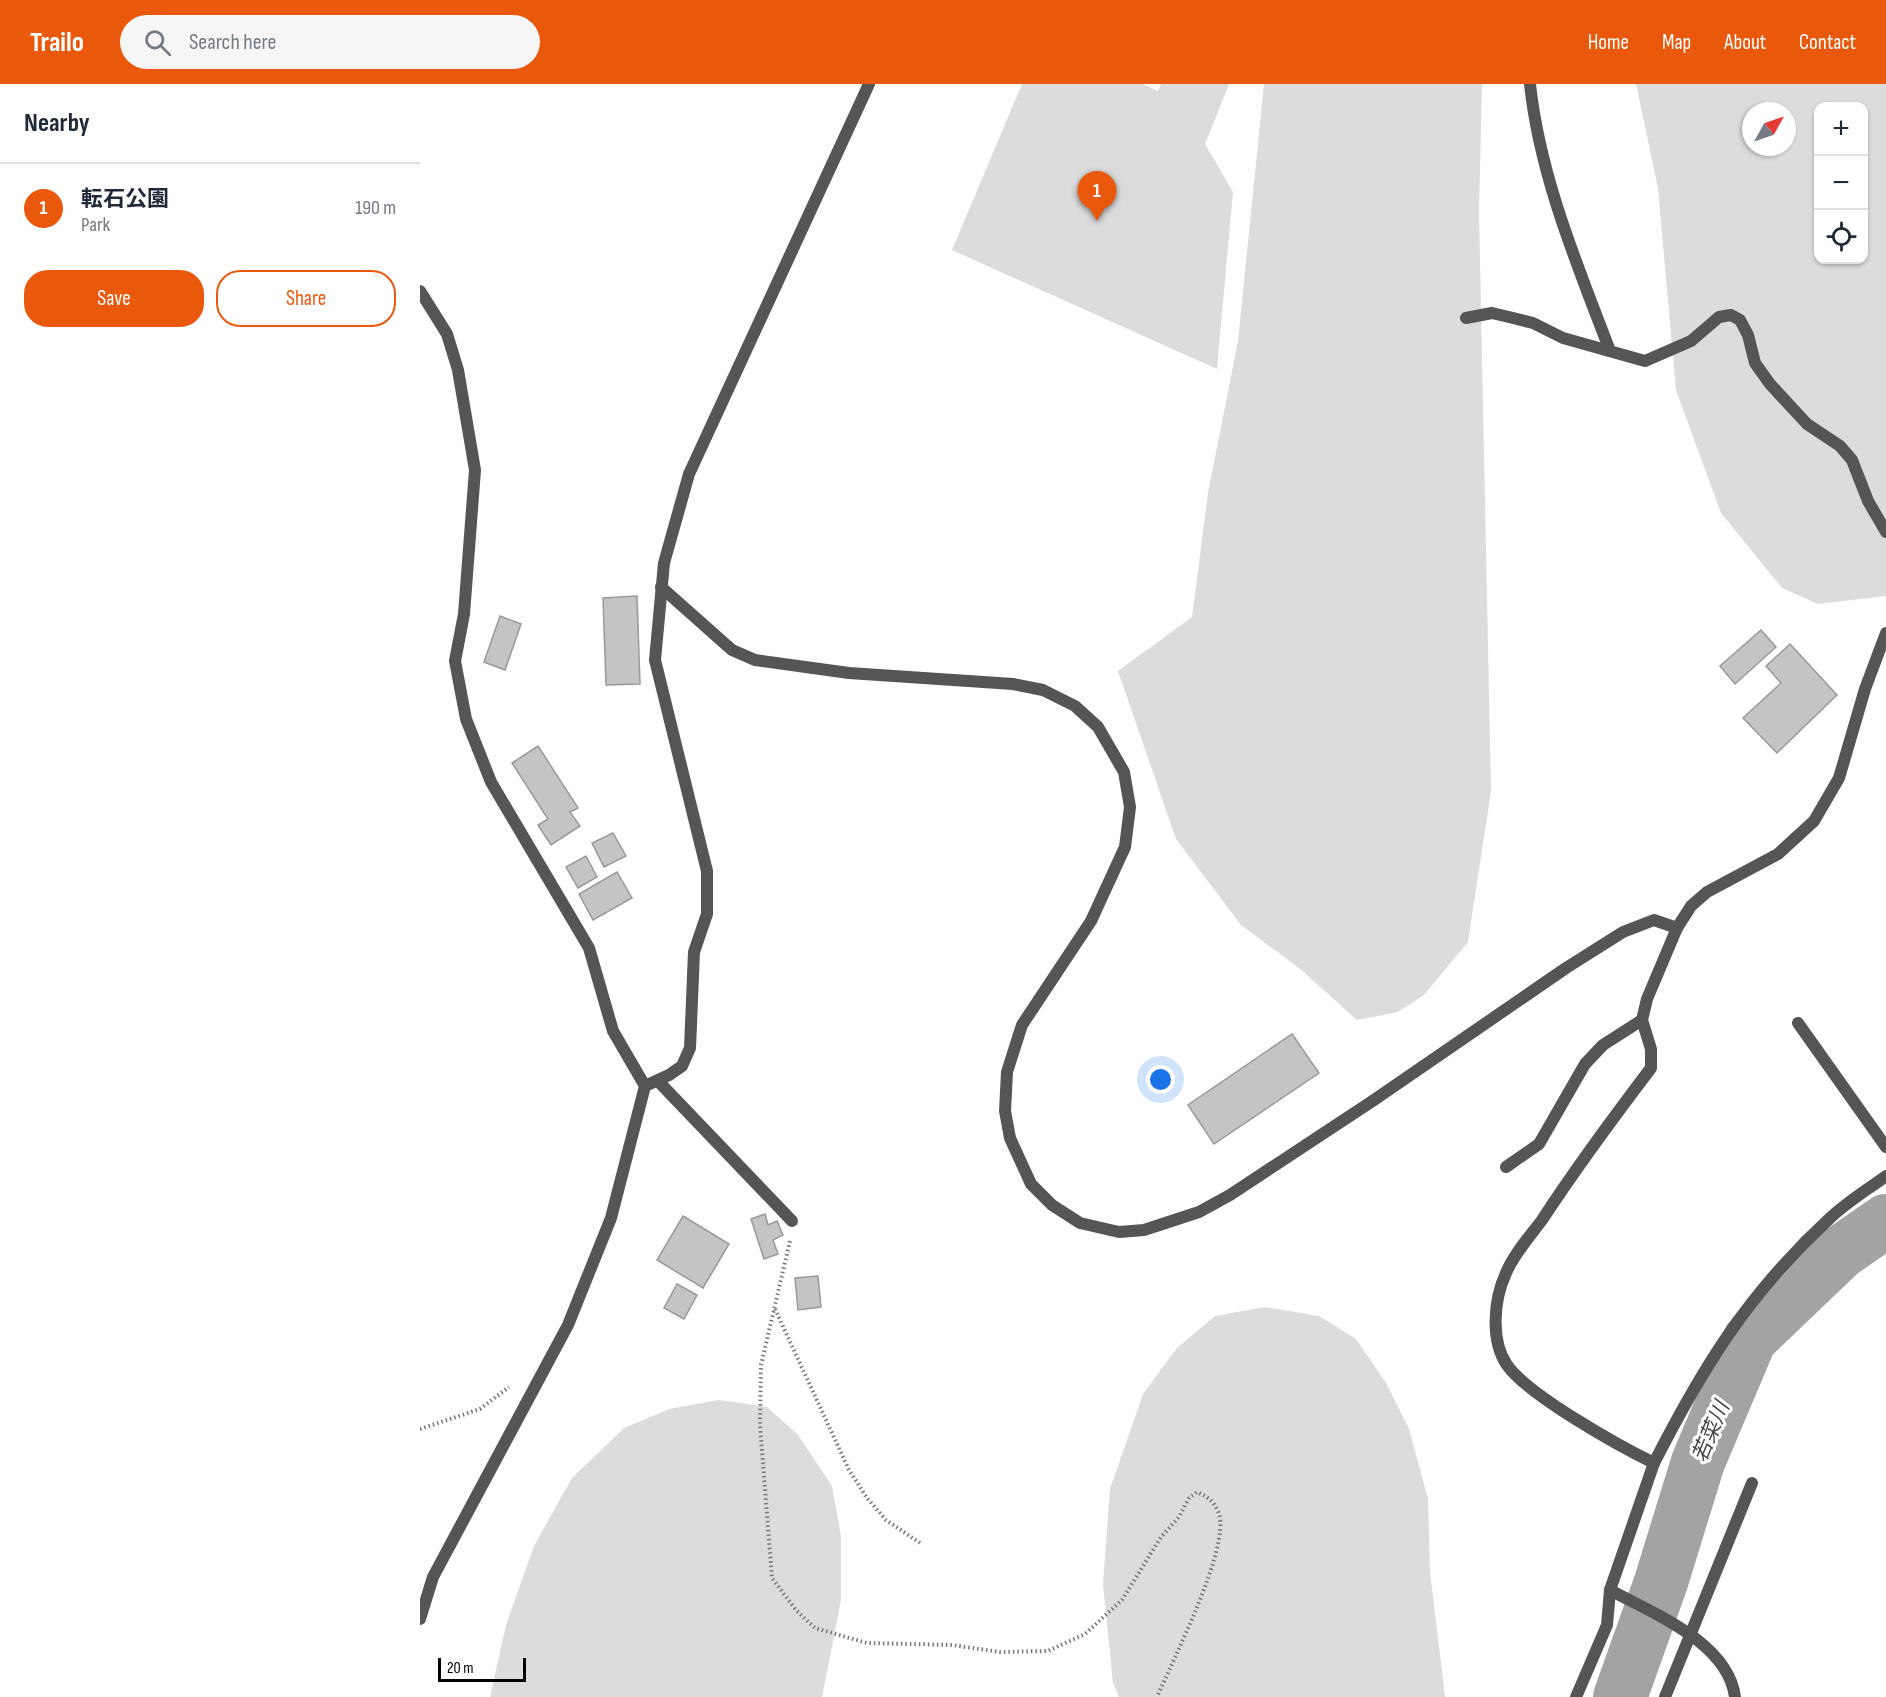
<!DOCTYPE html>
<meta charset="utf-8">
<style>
body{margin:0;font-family:"Sofia Sans Condensed","Noto Sans JP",sans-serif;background:#f6f6f7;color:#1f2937}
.controls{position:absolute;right:18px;top:18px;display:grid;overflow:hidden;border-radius:12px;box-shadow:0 2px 4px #0004}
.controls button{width:54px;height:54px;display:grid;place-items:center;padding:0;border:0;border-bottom:2px solid #e0e1e3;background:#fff;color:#1f2937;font:30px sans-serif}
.compass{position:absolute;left:1322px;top:18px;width:54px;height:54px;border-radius:50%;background:#fff;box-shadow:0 2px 4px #0004;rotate:50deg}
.scale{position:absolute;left:18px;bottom:15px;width:88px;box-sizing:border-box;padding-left:6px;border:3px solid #000;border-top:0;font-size:16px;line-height:21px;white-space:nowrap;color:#000;-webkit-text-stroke:4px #fff;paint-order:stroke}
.you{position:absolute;left:741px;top:996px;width:21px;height:21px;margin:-15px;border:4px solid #fff;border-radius:50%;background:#1a73e8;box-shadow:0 0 0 9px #1a73e833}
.badge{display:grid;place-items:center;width:39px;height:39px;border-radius:50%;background:#ea580c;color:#fff;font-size:20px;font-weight:700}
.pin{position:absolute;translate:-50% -50px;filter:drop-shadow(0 2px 3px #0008)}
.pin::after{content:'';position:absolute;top:32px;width:21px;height:18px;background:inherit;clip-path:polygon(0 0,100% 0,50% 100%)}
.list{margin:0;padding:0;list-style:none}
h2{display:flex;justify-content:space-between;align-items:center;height:78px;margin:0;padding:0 24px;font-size:26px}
h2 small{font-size:20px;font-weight:400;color:#747a83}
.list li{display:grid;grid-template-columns:39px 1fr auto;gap:18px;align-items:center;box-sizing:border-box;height:90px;padding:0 24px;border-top:2px solid #e0e1e3}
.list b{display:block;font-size:22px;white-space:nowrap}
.list p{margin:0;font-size:20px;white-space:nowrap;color:#747a83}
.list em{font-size:20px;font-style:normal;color:#747a83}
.actions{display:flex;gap:12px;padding:18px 24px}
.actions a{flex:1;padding:14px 0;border:2px solid #ea580c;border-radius:24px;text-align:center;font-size:21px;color:#ea580c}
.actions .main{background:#ea580c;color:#fff}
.icon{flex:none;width:33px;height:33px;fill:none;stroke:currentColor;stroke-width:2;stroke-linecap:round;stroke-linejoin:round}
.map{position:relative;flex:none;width:1466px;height:1613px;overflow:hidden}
header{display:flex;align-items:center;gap:36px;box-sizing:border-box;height:84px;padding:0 30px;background:#ea580c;color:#fff}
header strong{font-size:28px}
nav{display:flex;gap:33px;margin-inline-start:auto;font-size:21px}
.search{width:420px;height:54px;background:#f6f6f7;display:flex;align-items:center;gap:15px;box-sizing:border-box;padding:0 21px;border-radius:33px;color:#747a83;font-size:22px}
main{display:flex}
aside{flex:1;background:#fff}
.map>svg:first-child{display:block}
.green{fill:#dcdcdc;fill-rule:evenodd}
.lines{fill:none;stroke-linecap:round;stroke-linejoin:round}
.river{stroke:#a3a3a3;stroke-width:54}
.building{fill:#c4c4c4;stroke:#999;stroke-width:1.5}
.path{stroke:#777;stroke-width:4;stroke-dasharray:1.5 3;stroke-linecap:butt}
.street{stroke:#555;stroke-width:12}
.labels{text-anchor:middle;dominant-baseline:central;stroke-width:6;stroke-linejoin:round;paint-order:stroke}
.water-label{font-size:21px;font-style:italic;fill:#444;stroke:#fff}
</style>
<header>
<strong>Trailo</strong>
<div class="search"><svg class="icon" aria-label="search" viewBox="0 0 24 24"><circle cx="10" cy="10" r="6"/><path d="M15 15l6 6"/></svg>Search here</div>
<nav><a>Home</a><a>Map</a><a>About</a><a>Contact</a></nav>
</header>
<main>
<aside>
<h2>Nearby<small></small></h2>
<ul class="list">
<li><span class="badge">1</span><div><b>転石公園</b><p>Park</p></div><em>190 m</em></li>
</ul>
<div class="actions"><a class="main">Save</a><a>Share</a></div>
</aside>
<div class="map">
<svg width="1466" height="1613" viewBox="0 0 1466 1613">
<rect width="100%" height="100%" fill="#fff"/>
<g class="green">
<polygon points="602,0 723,0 738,7 741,0 809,0 785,60 813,108 797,285 532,166"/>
<polygon points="844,0 1062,0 1059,128 1071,707 1048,858 1004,911 978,928 937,936 879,884 821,841 756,755 698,587 772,533 788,409 818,257"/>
<path d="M1216,0H1466V512L1398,520L1362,504L1301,429L1256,306L1238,104ZM1398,22H1444V176H1398ZM1331,27H1367V63H1331Z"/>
<polygon points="845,1223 899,1232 936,1255 966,1299 989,1345 1008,1415 1010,1488 1025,1613 699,1613 693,1599 683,1500 690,1405 723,1310 757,1264 795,1232"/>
<polygon points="299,1316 347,1323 378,1351 412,1402 421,1452 421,1516 402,1613 70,1613 86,1541 114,1462 152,1394 204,1344 249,1325"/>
</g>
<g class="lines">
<polyline class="river" points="1200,1613 1241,1498 1278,1378 1330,1255 1421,1168 1466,1137"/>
</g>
<g class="building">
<polygon points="217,512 220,600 186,601 183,514"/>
<polygon points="80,532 101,540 85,586 64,578"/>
<polygon points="1341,546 1356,563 1315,600 1300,582"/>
<polygon points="1370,560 1417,611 1357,669 1323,634 1361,599 1346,582"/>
<polygon points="118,662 158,724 150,728 160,742 131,761 118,741 128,735 92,679"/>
<polygon points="193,749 206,772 184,783 172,759"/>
<polygon points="166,772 177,793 158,804 146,783"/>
<polygon points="197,788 212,814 173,836 159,810"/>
<polygon points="872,950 899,989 794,1060 768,1021"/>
<polygon points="345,1130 348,1141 357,1137 363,1151 353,1156 358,1170 344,1175 331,1135"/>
<polygon points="263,1132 309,1160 283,1204 237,1176"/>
<polygon points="398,1192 401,1223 378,1226 375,1194"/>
<polygon points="257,1200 277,1211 264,1235 244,1224"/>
</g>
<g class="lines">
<g class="path">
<path d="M370,1157L341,1281L340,1341L352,1494L376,1526L395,1544L447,1559L532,1561L580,1568L628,1567L665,1550L702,1516L741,1453L759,1433L769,1414L777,1408C788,1413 794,1417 799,1430C810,1464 753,1576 737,1613"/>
<polyline points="355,1225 429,1386 447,1414 466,1436 500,1459"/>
<polyline points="0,1345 60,1325 89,1303"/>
</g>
<g class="street">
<path d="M1110,0C1120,93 1157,180 1190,267"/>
<polyline points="0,207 27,250 38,286 55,386 44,530 35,577 46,635 71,698 169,864 193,947 225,1002 191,1134 148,1241 13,1493 0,1535"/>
<polyline points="1046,234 1072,229 1093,234 1113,239 1143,254 1225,277 1271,257 1299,233 1311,231 1320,236 1328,251 1335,279 1350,300 1387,340 1420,362 1432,376 1448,417 1466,448"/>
<polyline points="241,503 312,566 335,576 429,589 593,600 623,606 655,622 678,643 704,688 710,723 705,763 671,837 602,941 587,988 585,1027 590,1054 611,1100 632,1121 660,1139 699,1148 724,1146 779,1128 810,1111 954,1016 1146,884 1203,848 1234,836 1257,844"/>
<polyline points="1378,939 1466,1063"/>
<polyline points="238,997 372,1137"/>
<polyline points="225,1002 249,991 262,982 270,964 274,868 287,830 287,787 235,576 244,479 269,390 449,0"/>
<polyline points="1086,1083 1119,1060 1165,980 1183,961 1222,936"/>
<path d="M1234,1379C1283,1283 1328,1210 1408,1136C1425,1119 1447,1106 1466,1092"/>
<polyline points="1156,1613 1187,1541 1190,1506"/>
<polyline points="1245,1613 1332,1399"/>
<path d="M1315,1613C1308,1558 1232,1529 1190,1506L1234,1379C1199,1362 1108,1311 1087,1281C1070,1256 1074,1215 1086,1189C1094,1170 1110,1152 1122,1136C1156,1084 1193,1034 1231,984V965L1222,936L1227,915L1257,844L1271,822L1287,808L1358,770L1394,737L1419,694L1445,605L1466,549"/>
</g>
</g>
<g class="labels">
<g class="water-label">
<text transform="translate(1291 1348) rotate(-67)">若菜川</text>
</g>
</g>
</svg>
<div class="controls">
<button>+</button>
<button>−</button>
<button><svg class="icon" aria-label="locate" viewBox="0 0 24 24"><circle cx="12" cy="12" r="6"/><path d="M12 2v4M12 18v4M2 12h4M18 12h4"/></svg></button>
</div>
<svg class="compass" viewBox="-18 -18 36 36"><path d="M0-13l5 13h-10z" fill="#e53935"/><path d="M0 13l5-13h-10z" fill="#747a83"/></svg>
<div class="scale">20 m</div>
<div class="you"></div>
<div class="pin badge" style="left:677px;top:137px">1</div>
</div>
</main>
